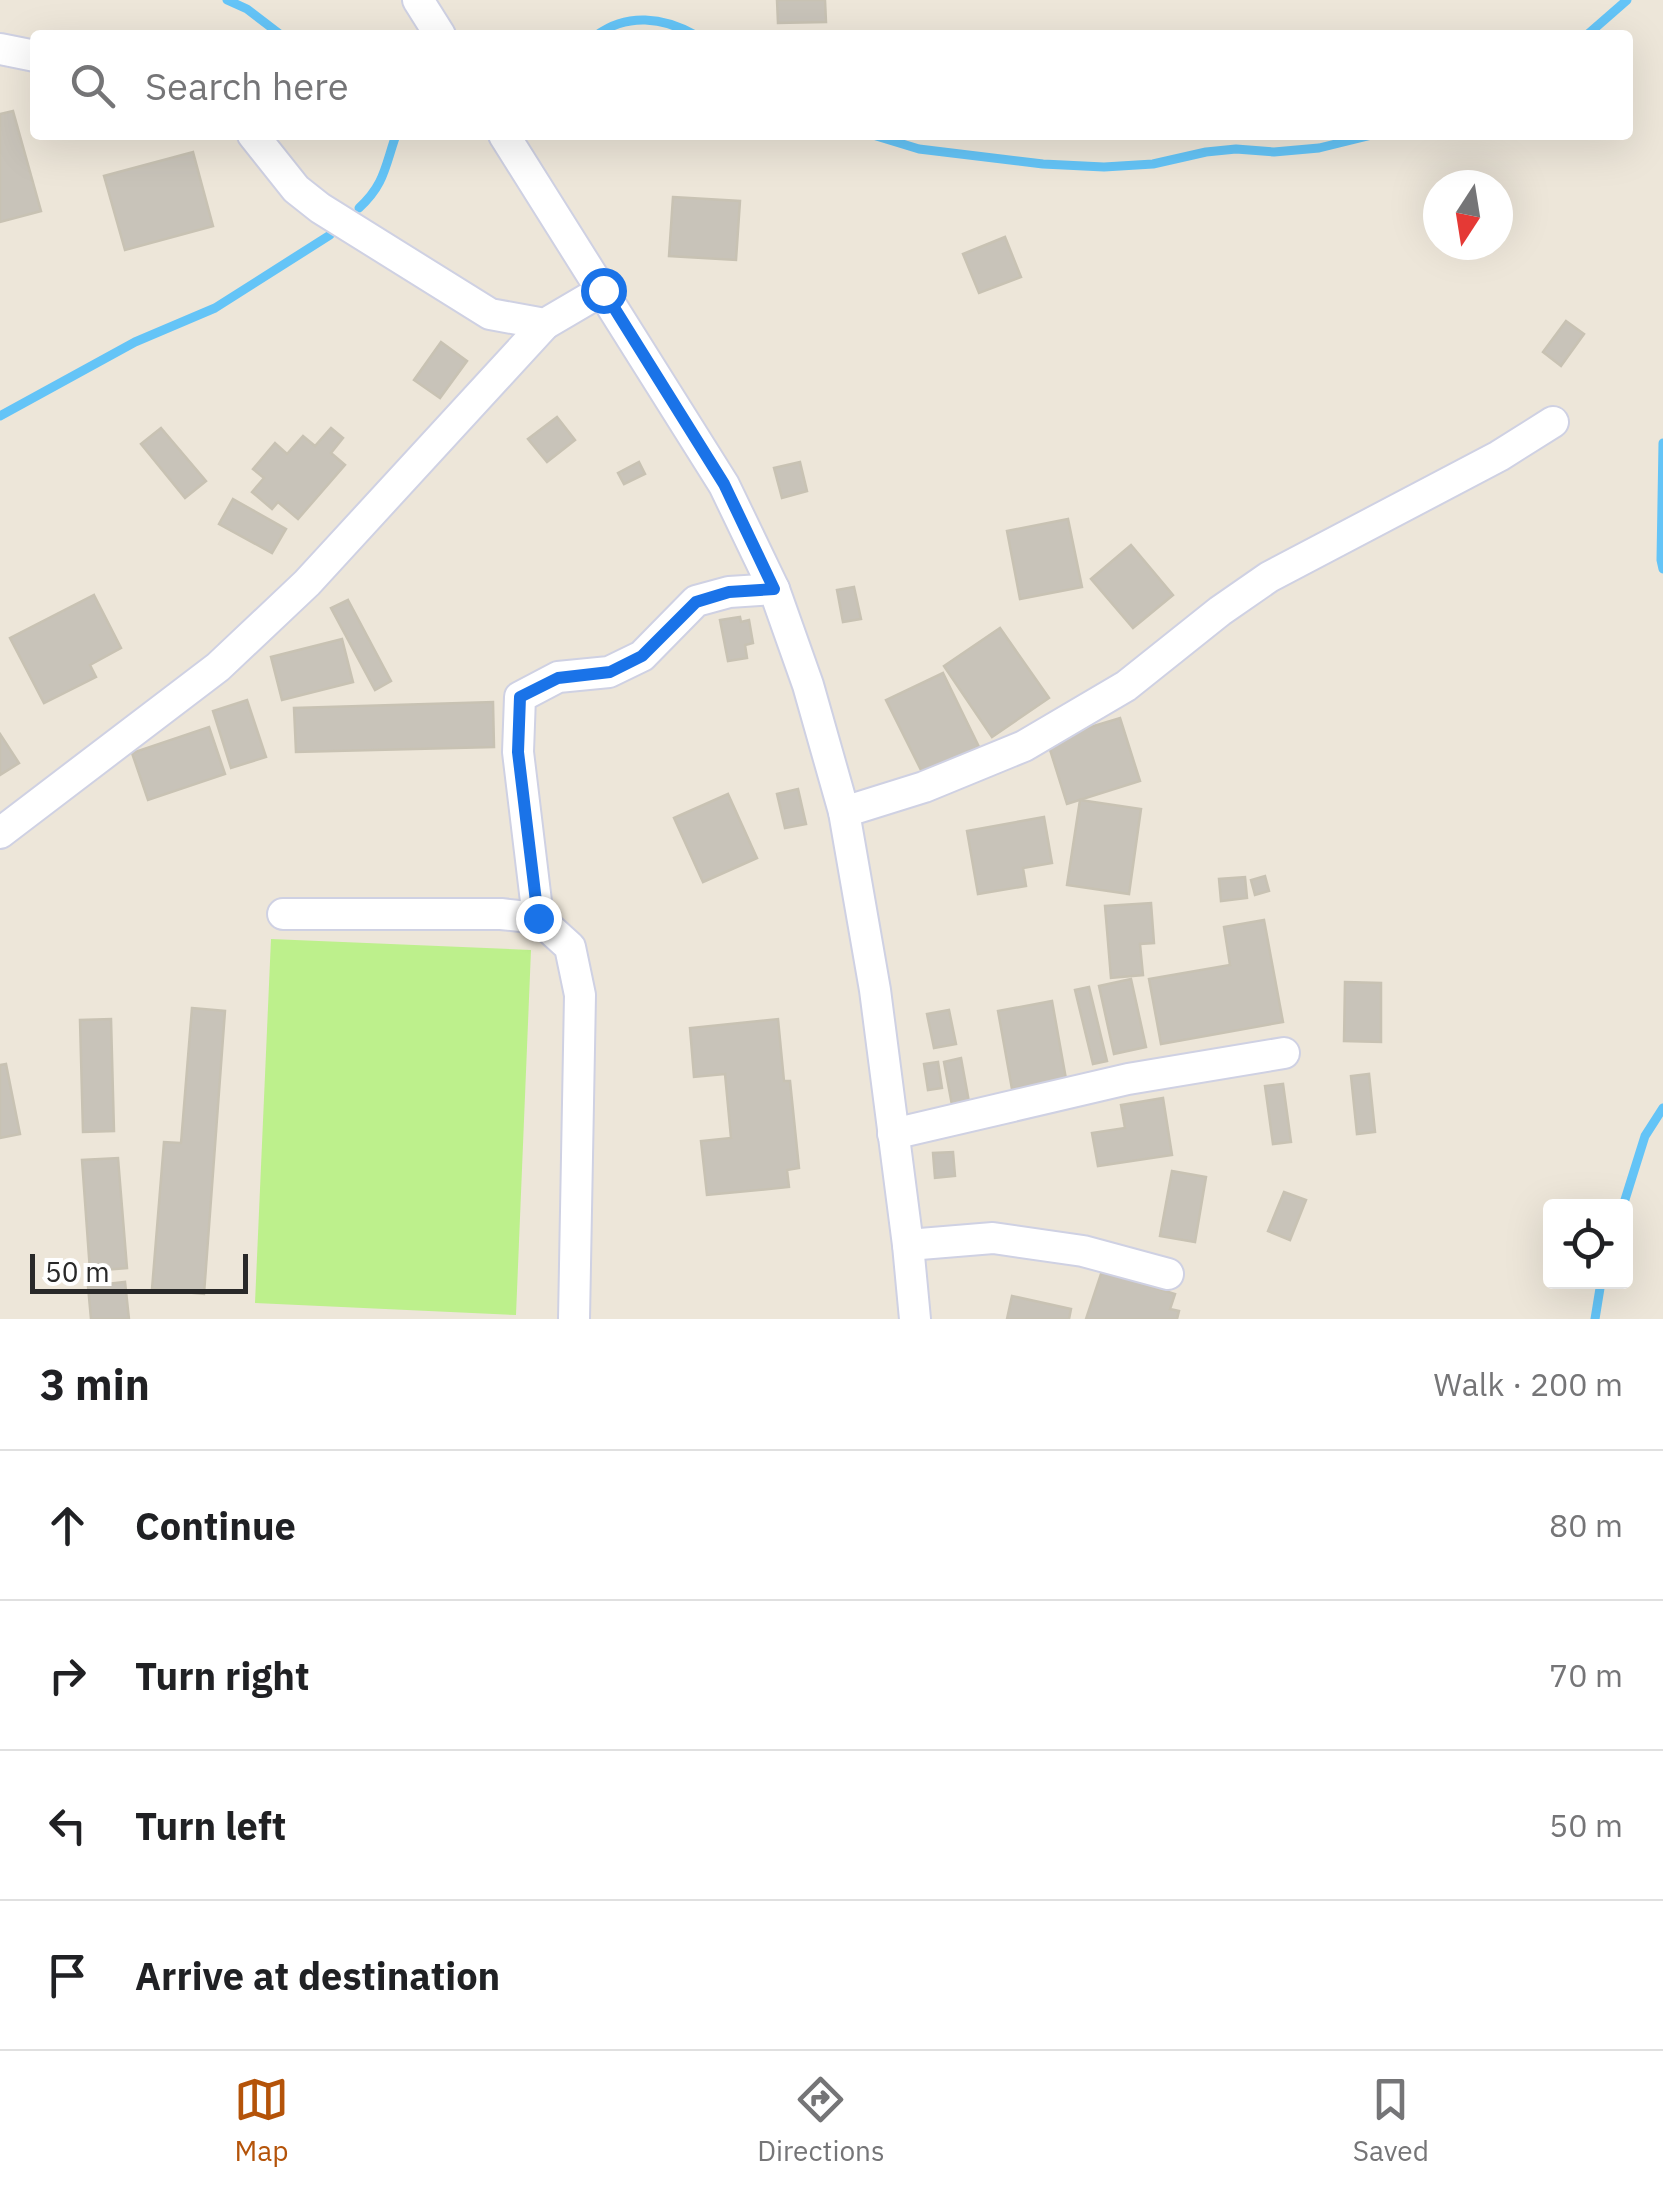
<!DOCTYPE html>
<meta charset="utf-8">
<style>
body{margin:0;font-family:"IBM Plex Sans",sans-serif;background:#f2f2f2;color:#202124}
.controls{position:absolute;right:30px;bottom:30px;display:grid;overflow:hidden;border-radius:10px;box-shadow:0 10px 40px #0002}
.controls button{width:90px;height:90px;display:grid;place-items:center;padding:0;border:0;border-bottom:2px solid #e0e0e0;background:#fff;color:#202124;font:50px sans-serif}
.compass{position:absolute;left:1423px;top:170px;width:90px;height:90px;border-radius:50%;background:#fff;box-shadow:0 10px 40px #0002;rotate:192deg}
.scale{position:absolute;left:30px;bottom:25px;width:218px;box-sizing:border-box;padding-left:10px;border:5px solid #292929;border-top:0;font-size:28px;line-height:35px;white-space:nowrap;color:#292929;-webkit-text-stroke:8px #fff;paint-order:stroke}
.stop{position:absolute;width:30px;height:30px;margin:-22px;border:8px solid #1a73e8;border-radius:50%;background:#fff}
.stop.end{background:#1a73e8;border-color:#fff;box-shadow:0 2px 10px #0008}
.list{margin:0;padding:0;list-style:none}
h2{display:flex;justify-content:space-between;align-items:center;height:130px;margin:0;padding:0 40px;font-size:42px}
h2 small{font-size:32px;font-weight:400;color:#757577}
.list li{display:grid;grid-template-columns:65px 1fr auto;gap:30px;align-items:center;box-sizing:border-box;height:150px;padding:0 40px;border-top:2px solid #e0e0e0}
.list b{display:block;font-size:38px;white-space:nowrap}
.list em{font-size:32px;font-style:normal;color:#757577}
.icon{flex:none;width:55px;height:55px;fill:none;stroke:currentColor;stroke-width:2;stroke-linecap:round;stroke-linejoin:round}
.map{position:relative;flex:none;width:1663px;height:1319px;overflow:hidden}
.search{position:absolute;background:#fff;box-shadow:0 10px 40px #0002;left:30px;right:30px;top:30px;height:110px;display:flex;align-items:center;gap:25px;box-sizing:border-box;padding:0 35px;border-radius:10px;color:#757577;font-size:38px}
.sheet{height:730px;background:#fff}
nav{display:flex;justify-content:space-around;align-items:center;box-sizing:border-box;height:140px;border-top:2px solid #e0e0e0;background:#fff;font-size:28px;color:#757577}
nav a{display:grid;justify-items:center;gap:5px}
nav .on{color:#b45309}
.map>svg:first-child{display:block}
.pitch{fill:#bdf08c}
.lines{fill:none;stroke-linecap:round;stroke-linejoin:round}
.stream{stroke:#64c4f7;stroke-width:9}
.building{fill:#c8c3b9;stroke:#c8c2b3;stroke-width:2.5}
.minor-casing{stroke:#cfd1e3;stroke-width:34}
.minor{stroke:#fff;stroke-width:30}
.route{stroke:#1a73e8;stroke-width:12}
</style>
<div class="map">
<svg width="1663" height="1319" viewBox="0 0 1663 1319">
<rect width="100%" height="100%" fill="#ede6d9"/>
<polygon class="pitch" points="271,939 531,950 516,1315 255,1303"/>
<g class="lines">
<g class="stream">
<polyline points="227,0 247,9 281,35"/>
<path d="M597,35C627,13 663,17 695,35"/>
<polyline points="1587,35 1627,0"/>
<polyline points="873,135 919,149 1043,164 1104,167 1153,164 1206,152 1236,149 1274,152 1319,148 1372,135"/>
<path d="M359,208C385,184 385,166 396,135"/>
<polyline points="0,416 135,342 215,308 330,235"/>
<polyline points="1663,443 1661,560 1663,569"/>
<polyline points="1623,1206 1645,1136 1663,1108"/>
<polyline points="1595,1319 1601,1282"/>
</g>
</g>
<g class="building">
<polygon points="777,0 825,0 826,22 778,23"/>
<polygon points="13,111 41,211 0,222 0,114"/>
<polygon points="193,152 213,226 125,250 104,176"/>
<polygon points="673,197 740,201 736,260 669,256"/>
<polygon points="1005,237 1021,277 979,293 963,254"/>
<polygon points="1566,321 1584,334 1561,366 1543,352"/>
<polygon points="441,342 467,361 440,398 414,380"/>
<polygon points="557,417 575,440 547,462 528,439"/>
<polygon points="161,428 206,481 185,498 141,444"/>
<polygon points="331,428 343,438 331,453 345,465 298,519 278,502 272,509 252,492 264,478 253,469 275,443 287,454 303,436 315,446"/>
<polygon points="639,462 645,474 624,484 618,473"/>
<polygon points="800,462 807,491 782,498 774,468"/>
<polygon points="233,499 286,529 272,553 219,524"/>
<polygon points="1068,519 1082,587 1020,599 1007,531"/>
<polygon points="1131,545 1173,595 1133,628 1091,579"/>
<polygon points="854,587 861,619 843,622 837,590"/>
<polygon points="94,595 121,648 90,665 96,677 44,703 10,638"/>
<polygon points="348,600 391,681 375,690 331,608"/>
<polygon points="740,617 741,622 749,620 753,643 745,645 747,658 728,661 720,620"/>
<polygon points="1000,628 1049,698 992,737 944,666"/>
<polygon points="342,639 353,682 282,700 271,657"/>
<polygon points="943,673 979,747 923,774 886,700"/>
<polygon points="247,700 266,757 231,768 213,711"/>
<polygon points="493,702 494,747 296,752 294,708"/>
<polygon points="1120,718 1140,781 1067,804 1047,740"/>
<polygon points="209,727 225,774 148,800 132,753"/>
<polygon points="0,734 19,763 0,775"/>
<polygon points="798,789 806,824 785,828 777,794"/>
<polygon points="728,794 757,858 703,882 674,818"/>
<polygon points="1080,800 1141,809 1129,894 1067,885"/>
<polygon points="1044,817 1052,863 1023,868 1026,886 978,894 967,831"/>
<polygon points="1265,876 1269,891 1255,895 1251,880"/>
<polygon points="1245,877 1247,898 1221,901 1219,879"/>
<polygon points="1151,903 1154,943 1140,944 1143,975 1111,978 1105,906"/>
<polygon points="1264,920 1283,1022 1161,1044 1149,979 1230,965 1224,927"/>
<polygon points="1131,979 1146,1047 1114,1054 1099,986"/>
<polygon points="1345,982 1381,983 1381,1042 1344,1041"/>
<polygon points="1089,987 1107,1061 1093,1064 1075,990"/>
<polygon points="1052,1001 1066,1079 1012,1089 998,1011"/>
<polygon points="192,1008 225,1011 204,1294 152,1289 164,1142 181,1143"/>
<polygon points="949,1010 956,1044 934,1048 927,1014"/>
<polygon points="111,1019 114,1131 83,1132 80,1020"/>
<polygon points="778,1019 784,1081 790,1081 799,1168 787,1170 789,1187 707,1195 701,1141 731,1138 725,1074 694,1077 690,1028"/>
<polygon points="961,1058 969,1102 952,1105 944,1062"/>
<polygon points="938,1062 942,1088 928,1090 924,1064"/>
<polygon points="6,1064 20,1134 0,1138 0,1065"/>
<polygon points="1369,1074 1375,1132 1357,1134 1351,1076"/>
<polygon points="1283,1084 1291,1142 1273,1144 1265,1086"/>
<polygon points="1163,1098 1172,1155 1098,1166 1092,1133 1125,1128 1121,1105"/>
<polygon points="953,1152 955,1176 935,1178 933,1153"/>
<polygon points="118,1158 127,1268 90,1271 82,1160"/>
<polygon points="1172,1171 1206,1177 1195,1242 1160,1236"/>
<polygon points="1284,1192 1306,1200 1290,1240 1268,1231"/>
<polygon points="1102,1271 1175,1294 1170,1309 1179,1311 1177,1319 1086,1319"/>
<polygon points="125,1282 129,1319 91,1319 88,1286"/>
<polygon points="1012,1296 1071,1309 1069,1319 1007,1319"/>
</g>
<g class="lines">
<defs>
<g id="minor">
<polyline points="418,0 440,35"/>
<polyline points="0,49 35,56"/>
<polyline points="253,135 296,189 320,208 490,314 545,324 603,290"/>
<polyline points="504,135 724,485 774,589 808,685 844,812 875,990 908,1245 915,1319"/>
<polyline points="844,812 924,787 1024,746 1126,686 1220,611 1269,577 1499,456 1553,422"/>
<polyline points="0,833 218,667 307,583 545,324"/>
<polyline points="283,914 501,914 538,918 570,947 580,995 574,1319"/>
<polyline points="538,918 518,752 520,697 558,677 609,672 642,656 696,601 729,592 774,589"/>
<polyline points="893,1134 1128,1079 1284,1053"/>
<polyline points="908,1245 993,1238 1083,1251 1168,1274"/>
</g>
</defs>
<use href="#minor" class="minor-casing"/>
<use href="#minor" class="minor"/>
</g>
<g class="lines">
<polyline class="route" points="538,918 518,752 520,697 558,678 610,672 642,656 696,602 729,592 774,589 724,484 603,290"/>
</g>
</svg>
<div class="controls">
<button><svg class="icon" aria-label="locate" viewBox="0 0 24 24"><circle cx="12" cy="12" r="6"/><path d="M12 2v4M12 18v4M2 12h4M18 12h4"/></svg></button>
</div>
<svg class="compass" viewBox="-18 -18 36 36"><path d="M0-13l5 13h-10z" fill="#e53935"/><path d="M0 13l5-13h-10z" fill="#757577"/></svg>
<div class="scale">50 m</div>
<div class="stop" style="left:603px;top:290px"></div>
<div class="stop end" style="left:538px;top:918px"></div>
<div class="search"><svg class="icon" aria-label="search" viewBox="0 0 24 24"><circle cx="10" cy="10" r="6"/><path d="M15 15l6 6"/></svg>Search here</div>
</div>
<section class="sheet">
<h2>3 min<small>Walk · 200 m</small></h2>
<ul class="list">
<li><svg class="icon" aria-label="ahead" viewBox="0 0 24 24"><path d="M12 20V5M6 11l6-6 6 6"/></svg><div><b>Continue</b></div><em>80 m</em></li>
<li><svg class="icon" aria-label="right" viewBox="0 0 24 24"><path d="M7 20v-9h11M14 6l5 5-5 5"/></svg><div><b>Turn right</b></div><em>70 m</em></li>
<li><svg class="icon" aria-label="left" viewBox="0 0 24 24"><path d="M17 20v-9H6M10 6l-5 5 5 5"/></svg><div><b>Turn left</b></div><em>50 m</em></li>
<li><svg class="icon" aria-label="arrive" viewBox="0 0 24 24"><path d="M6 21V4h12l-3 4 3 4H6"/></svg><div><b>Arrive at destination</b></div></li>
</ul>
</section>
<nav>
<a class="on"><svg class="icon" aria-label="map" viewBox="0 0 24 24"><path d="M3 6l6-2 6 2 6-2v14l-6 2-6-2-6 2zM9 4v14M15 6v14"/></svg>Map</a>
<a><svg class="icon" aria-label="directions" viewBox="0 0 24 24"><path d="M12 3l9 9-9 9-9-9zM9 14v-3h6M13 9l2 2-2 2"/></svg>Directions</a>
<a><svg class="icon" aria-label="saved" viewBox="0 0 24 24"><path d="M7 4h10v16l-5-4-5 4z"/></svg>Saved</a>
</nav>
